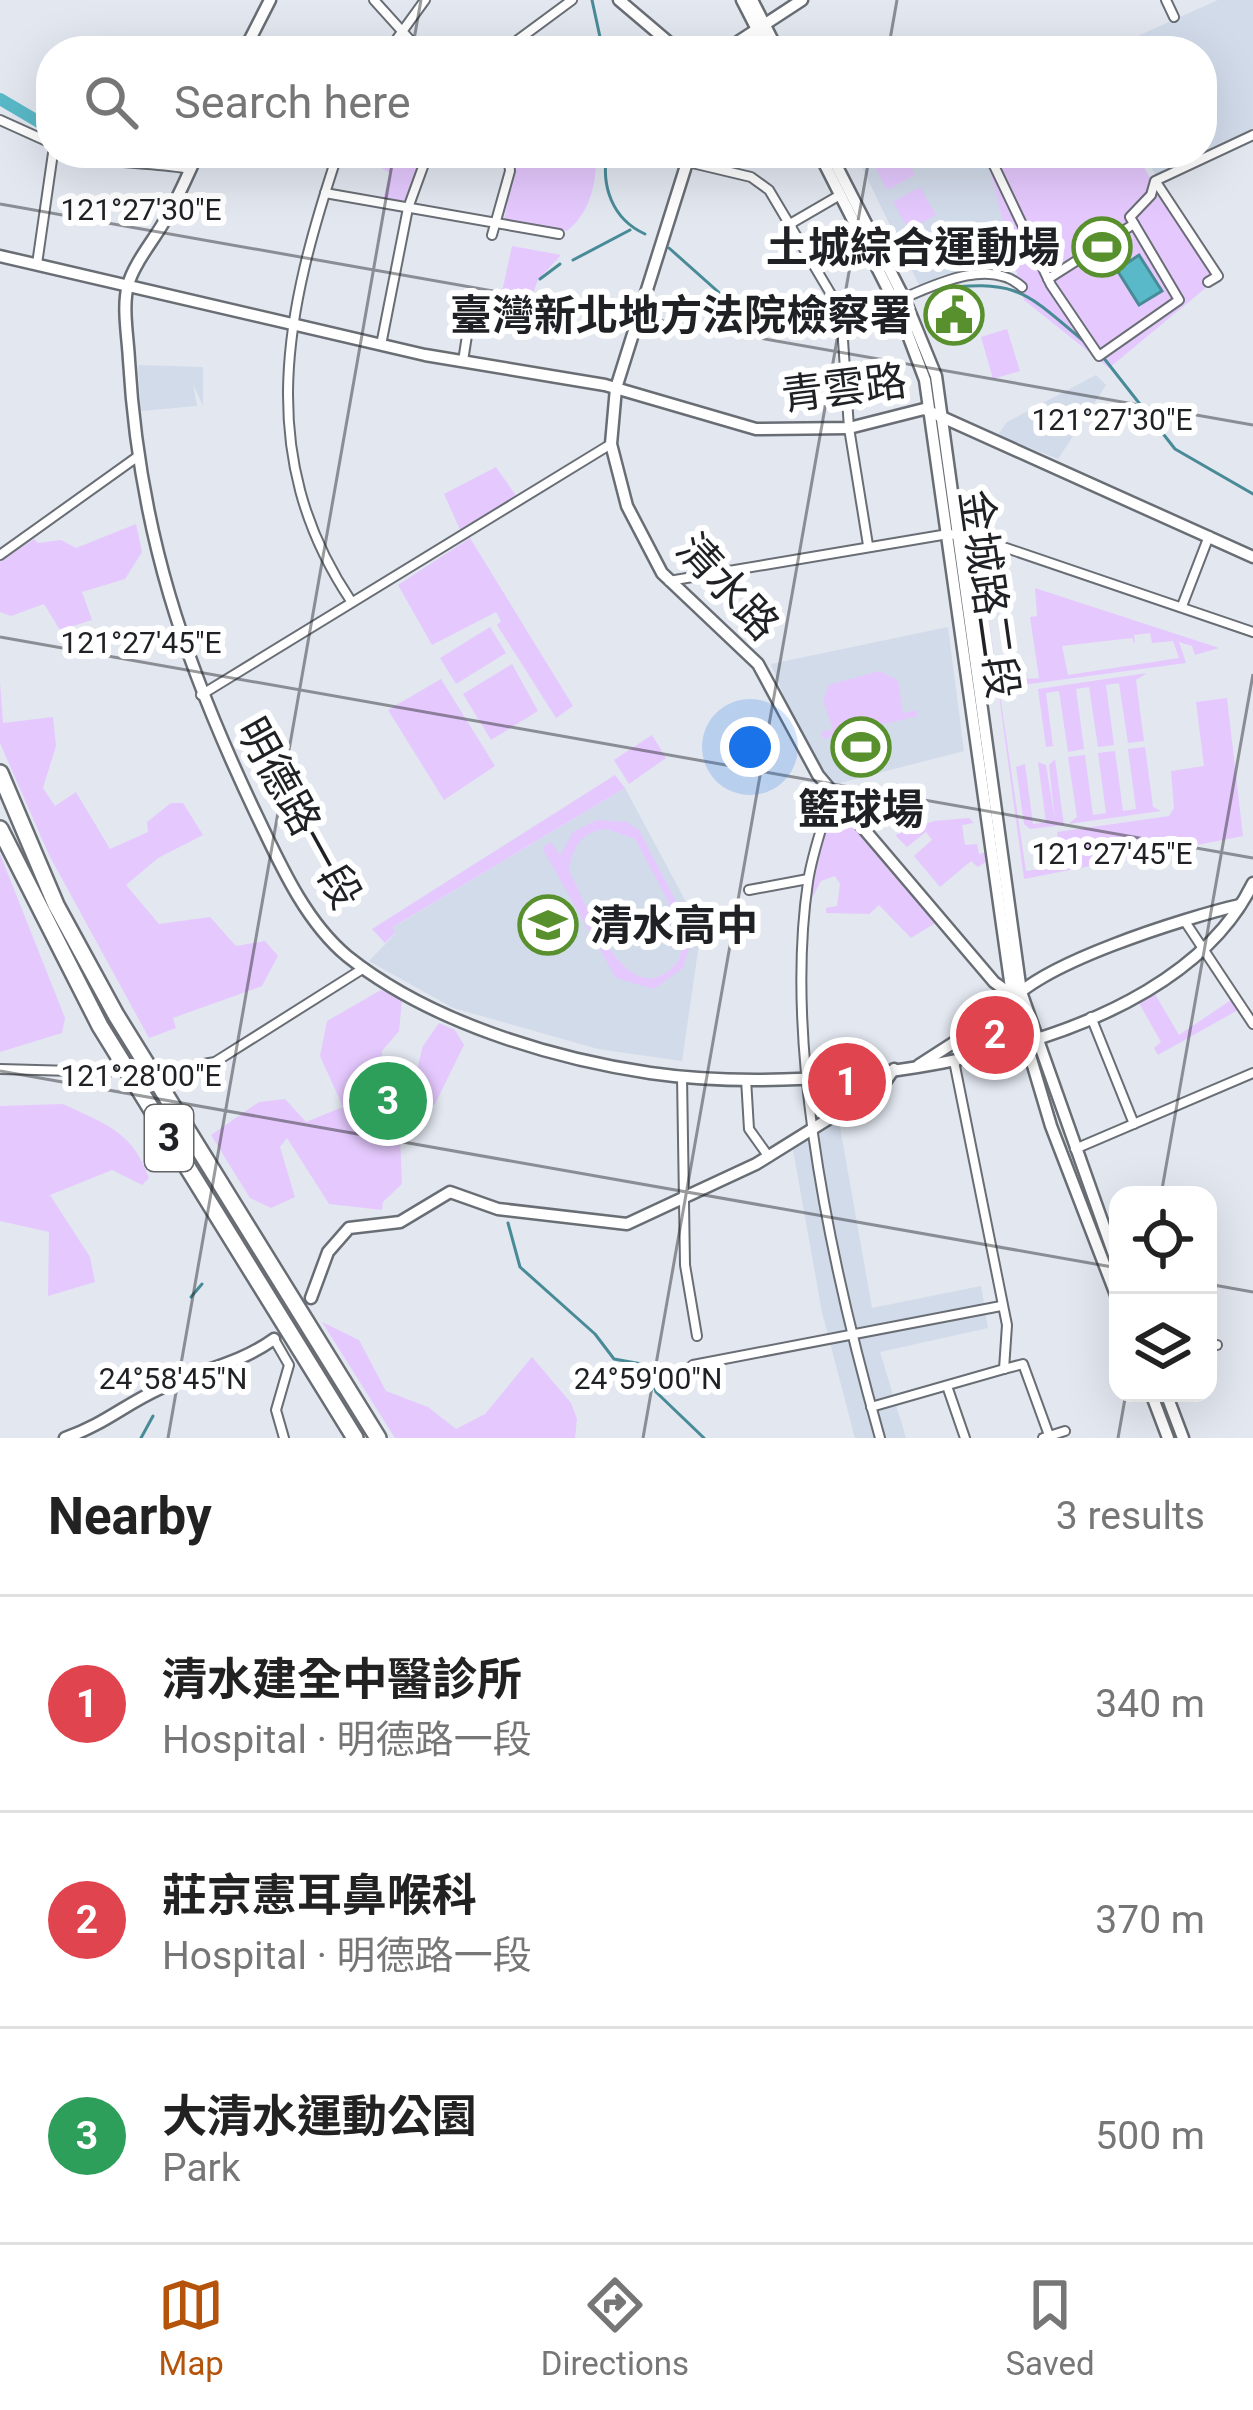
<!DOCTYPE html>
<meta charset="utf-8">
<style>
body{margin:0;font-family:Roboto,"Noto Sans TC",sans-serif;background:#f2f2f2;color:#222}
.controls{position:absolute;right:36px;bottom:36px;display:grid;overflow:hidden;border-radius:24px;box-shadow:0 12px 48px #0002}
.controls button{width:108px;height:108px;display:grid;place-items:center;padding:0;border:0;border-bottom:3px solid #e0e0e0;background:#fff;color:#222;font:60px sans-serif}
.you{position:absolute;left:750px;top:747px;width:42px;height:42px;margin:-30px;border:9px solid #fff;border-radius:50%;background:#1a73e8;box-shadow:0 0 0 18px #1a73e833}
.badge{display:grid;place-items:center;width:78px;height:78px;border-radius:50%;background:#b45309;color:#fff;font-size:39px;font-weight:700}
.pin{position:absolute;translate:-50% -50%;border:6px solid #fff;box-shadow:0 3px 12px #0006}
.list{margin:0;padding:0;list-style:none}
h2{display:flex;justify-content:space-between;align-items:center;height:156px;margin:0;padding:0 48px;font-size:51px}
h2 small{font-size:39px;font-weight:400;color:#767676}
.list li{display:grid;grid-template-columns:78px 1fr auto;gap:36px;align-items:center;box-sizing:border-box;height:216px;padding:0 48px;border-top:3px solid #e0e0e0}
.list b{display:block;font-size:45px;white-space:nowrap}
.list p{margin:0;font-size:39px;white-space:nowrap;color:#767676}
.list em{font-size:39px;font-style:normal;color:#767676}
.icon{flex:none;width:66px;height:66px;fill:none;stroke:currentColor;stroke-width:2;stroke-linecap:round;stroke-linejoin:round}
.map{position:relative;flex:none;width:1253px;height:1438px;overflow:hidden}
.search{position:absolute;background:#fff;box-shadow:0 12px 48px #0002;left:36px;right:36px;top:36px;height:132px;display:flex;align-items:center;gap:30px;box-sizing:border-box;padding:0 42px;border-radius:48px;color:#767676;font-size:45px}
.sheet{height:804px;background:#fff}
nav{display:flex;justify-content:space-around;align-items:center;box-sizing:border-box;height:168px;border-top:3px solid #e0e0e0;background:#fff;font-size:33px;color:#767676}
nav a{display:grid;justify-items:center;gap:6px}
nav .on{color:#b45309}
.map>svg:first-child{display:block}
.built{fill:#d2dbea}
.green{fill:#e5c9fe;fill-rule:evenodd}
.water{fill:#59b9c8;stroke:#488b97;stroke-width:3}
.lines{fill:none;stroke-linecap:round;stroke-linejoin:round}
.stream{stroke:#488b97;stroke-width:3}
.river{stroke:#59b9c8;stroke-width:12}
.street-casing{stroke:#696e75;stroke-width:12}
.secondary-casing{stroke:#696e75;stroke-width:15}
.highway-casing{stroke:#696e75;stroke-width:20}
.street{stroke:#fff;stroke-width:8}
.secondary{stroke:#fff;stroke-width:10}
.highway{stroke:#fff;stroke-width:15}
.ticks{fill:none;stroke:#1f2124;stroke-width:3;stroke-opacity:0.45}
.labels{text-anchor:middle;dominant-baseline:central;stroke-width:12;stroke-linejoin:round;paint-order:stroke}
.shield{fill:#fff;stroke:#626466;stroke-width:3}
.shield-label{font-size:39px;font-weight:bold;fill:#1f2124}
.poi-label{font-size:42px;font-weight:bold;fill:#1f2124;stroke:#fff;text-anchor:end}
.street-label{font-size:42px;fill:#1f2124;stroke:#fff}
.ticks-label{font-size:30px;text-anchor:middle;fill:#1f2124;stroke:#fff;stroke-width:12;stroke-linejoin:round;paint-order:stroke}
</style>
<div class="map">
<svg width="1253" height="1438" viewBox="0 0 1253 1438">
<rect width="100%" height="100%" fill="#e2e7f0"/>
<g class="built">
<polygon points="1218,0 1253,0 1253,132 1158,178 1142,153 1202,153 1202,51 1104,51"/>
<polygon points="855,153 985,153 1013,258 980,270 942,275 920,287"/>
<polygon points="138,365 203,367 203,406 193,384 197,406 141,411"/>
<polygon points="1096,375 1106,385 1058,459 998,435 1007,422"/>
<polygon points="948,627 964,751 836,784 805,748 771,664"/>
<polygon points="625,788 701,930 682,1061 598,1049 453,1008 369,961 395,934 392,928"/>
<polygon points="838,1116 872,1308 981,1286 988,1328 880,1352 906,1438 855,1438 822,1312 792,1144"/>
</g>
<g class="green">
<polygon points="354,153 425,153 408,197 400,203 383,199 390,173"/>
<path d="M554,153H596C597,181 591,212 567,231L504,220L516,155L552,162Z"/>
<polygon points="884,153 904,153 915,175 887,190 871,160"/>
<polygon points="985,153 1135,153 1214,281 1109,368 1024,300"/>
<polygon points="920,187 936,215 909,230 893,202"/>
<polygon points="512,246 561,255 538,280 527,309 493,306 491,300 500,301"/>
<polygon points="1007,329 1020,371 993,379 981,337"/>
<polygon points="496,467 517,497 461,532 444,494"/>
<polygon points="136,524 142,552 125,579 82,592 92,620 60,630 44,604 11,616 0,612 0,562 34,539 38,543 61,540 76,548"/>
<polygon points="470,538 573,706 556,718 497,625 501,621 496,612 432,645 398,585"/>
<path d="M1035,588L1219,648L1195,655L1192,646L1179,642L1186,663L1014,686L1007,680L1039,678L1030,617L1037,616ZM1150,633L1152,643L1173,641L1179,658L1068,675L1062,646L1132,638L1135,644L1134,635Z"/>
<polygon points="986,600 1026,871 1062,866 1057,832 1169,816 1174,808 1171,771 1204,766 1196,702 1227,698 1243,836 1024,879"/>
<polygon points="490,627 506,653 456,684 440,658"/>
<polygon points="512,664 538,711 491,740 463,694"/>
<polygon points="879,671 898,680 903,713 916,710 918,716 823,739 821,732 833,729 823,701 829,685"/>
<polygon points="1147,673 1136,680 1144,741 1128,743 1119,683 1106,685 1114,745 1098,747 1089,687 1076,689 1084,749 1068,752 1059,691 1046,693 1053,746 1046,747 1038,689"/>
<polygon points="441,679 495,766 444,800 388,710"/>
<polygon points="0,682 3,723 53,717 56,746 43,788 55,806 76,792 110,849 148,832 147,822 171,803 183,803 203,835 158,858 126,885 159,924 210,917 236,946 265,941 278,956 262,986 173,1018 176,1028 149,1038 49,855 0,743"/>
<polygon points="652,735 666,758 629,784 614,760"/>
<polygon points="1145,747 1153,807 1161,811 1068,824 1077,817 1068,757 1085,755 1093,815 1106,813 1098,753 1115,751 1123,811 1136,809 1128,749"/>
<polygon points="1055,759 1064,825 1030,829 1024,824 1016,767 1025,764 1033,824 1046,822 1038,762 1046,765 1055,820 1049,765"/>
<polygon points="615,775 625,788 393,927 395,933 385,943 372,929"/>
<polygon points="834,803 937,922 911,938 879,905 869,914 826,913 826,908 837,906 840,884 835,876 821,881 812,898 812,878"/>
<polygon points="969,818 974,823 962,825 965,845 977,844 979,854 987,852 987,861 978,867 971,861 940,887 914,856 932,840 926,832 907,847 895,835 934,821"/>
<path d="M597,820L627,822L639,830L693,934L683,968L654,989L616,978L542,848L551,842L560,855L573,832ZM606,829L635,839L685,933L679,960C629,1023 588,906 569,871C572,848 582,831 606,829Z"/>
<polygon points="0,854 65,1018 62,1033 0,1052"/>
<polygon points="381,990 402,1000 399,1031 382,1051 381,1066 413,1085 423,1046 439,1023 455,1030 464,1045 435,1104 409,1118 400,1137 402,1184 383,1202 382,1210 329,1204 287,1138 280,1147 295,1197 271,1208 250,1198 211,1135 259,1102 285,1099 306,1122 343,1107 320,1056 327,1021"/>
<polygon points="1155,994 1179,1035 1231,1000 1238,1010 1158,1055 1154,1048 1161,1042 1139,1003"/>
<path d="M63,1104C107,1125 132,1131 149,1178L142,1185L112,1170L50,1195L90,1257L95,1282L48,1296L49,1232L0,1221V1106Z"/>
<polygon points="322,1322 359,1340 386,1391 428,1407 456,1429 485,1414 532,1357 571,1403 577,1419 575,1438 395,1438"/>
</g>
<polygon class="water" points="1139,255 1162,291 1139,305 1117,270"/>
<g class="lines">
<g class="stream">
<polyline points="592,0 603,51"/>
<path d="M607,153C601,186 612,219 645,234"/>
<polyline points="669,248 724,297 784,315 879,302"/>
<polyline points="573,260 630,230"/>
<polyline points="540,279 560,264"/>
<path d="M935,289C1019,279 1024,291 1086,343"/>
<polyline points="1103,357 1175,449 1253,494"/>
<polyline points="508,1223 520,1267 595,1334 614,1359 647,1365 656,1392 704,1438"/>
<polyline points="191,1297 202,1284"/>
<polyline points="141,1438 153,1416"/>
</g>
<polyline class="river" points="0,99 51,129"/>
<defs>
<g id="street">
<polyline points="374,0 420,51"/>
<polyline points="1166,0 1174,17"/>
<polyline points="388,51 425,0"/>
<polyline points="503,51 572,0"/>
<polyline points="0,120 51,143"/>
<path d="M75,153C111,165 153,162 190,169"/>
<path d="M338,153C286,309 253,455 351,601"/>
<polyline points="988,153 1051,285 1099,356 1179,300 1130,217 1151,195 1155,181 1253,135"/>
<polyline points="688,162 751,177 769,190 841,311 849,428 868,545"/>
<polyline points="1156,182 1218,276 1208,282"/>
<polyline points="325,193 559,234"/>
<polyline points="492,235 510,171 508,153"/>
<polyline points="783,261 790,224 840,195"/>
<polyline points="37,264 53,153"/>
<polyline points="1048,279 1134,224"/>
<path d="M904,298C938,283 991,258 1022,287"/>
<polyline points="381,345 408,208 428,153"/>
<polyline points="463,361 468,329"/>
<polyline points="0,555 137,457"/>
<polyline points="669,581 948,534 974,537 1253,632"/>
<polyline points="1182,606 1209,536"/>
<polyline points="201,695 611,444"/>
<path d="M832,793C824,822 812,853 808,882C783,1050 834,1276 880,1438"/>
<polyline points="749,890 808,879"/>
<polyline points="1184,920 1253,1024"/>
<polyline points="1091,1017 1134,1124"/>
<polyline points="954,1061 1007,1325 1004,1369 1023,1364 1050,1438"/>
<polyline points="0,1069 109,1072"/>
<polyline points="164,1071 215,1062 364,968"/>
<polyline points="682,1076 685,1265 697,1336"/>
<polyline points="746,1079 749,1129 769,1157"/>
<polyline points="1075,1149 1253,1073"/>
<polyline points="274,1339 289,1365 276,1410 284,1438"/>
<polyline points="1208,1345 1217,1345"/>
<polyline points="664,1386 693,1365 1001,1306"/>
<polyline points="947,1386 965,1438"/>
<polyline points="871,1407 1004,1369"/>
<polyline points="1043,1438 1065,1431"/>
</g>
<g id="secondary">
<polyline points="619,0 679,51"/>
<polyline points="742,0 768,51"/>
<polyline points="752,0 778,51"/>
<polyline points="244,51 270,0"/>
<polyline points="724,51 802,0"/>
<path d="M198,153C187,176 178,199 165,220C154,240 134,263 128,285C122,307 128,338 129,360C139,531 184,663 257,816C280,864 305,921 347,956C428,1021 549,1058 650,1073C823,1098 1167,1060 1253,883"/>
<polyline points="690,153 616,388 611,444 627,506 662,573 758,664 818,775 994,982 1012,995"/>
<polyline points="819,153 899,311 925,380 1012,995 1051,1126 1118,1300"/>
<polyline points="830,153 904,298 936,376 1021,992 1118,1266"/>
<polyline points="0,256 425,355 605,385 756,429 849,428 924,409 1253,557"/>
<path d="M919,1065L1006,1009C1025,967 1191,916 1240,905"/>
<polyline points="311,1298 328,1252 349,1228 400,1222 450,1192 498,1209 627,1224 756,1164 883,1085 894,1069"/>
<polyline points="1151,1393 1168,1438"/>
<polyline points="1166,1393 1183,1438"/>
<path d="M65,1438C105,1424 124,1405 159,1389C199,1370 238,1365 274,1339"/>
</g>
<g id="highway">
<polyline points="0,773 56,905 116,1015 378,1438"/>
<polyline points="0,829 100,1026 355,1438"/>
</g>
</defs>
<use href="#street" class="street-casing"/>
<use href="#secondary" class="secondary-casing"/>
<use href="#highway" class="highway-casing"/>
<use href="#street" class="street"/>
<use href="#secondary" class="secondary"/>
<use href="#highway" class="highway"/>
</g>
<path class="ticks" d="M412,51L421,0M888,51L897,0M0,204L1253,425M0,637L1253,858M0,1071L1118,1268M1161,1195L1253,674M1208,1284L1253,1292M168,1438L394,153M643,1438L870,153M1118,1438L1126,1393"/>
<defs>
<symbol id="stadium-ring" viewBox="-11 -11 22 22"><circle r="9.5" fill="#fff" stroke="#57902c" stroke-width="1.5"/><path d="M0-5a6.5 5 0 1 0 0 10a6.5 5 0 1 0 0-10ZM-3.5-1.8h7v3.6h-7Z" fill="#57902c"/></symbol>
<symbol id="civic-ring" viewBox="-11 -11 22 22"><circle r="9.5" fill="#fff" stroke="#57902c" stroke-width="1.5"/><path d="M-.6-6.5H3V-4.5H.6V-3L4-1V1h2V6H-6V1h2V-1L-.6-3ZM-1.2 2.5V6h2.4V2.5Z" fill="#57902c"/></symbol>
<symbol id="school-ring" viewBox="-11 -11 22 22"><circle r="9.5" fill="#fff" stroke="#57902c" stroke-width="1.5"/><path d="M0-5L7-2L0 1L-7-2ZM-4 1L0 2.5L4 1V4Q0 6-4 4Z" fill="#57902c"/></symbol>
</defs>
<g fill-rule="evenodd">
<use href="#stadium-ring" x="1069" y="214" width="66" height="66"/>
<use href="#civic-ring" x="921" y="282" width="66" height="66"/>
<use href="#stadium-ring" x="828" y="714" width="66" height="66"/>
<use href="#school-ring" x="515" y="892" width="66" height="66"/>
</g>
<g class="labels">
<rect class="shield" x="145" y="1105" width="48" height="66" rx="9"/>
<g class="shield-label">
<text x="169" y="1138">3</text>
</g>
<g class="poi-label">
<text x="1060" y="247">土城綜合運動場</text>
<text x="912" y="315">臺灣新北地方法院檢察署</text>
<text x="861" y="809" text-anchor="middle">籃球場</text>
<text x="590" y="925" text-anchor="start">清水高中</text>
</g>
<g class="street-label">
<text transform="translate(844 388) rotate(-7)">青雲路</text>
<text transform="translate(728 587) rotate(47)">清水路</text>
<text transform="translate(989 594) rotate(82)">金城路二段</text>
<text transform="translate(299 813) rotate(61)">明德路一段</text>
</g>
</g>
<g class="ticks-label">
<text x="141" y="220">121°27'30"E</text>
<text x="1112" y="430">121°27'30"E</text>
<text x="141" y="653">121°27'45"E</text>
<text x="1112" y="864">121°27'45"E</text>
<text x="141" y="1086">121°28'00"E</text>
<text x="173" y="1389">24°58'45"N</text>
<text x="648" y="1389">24°59'00"N</text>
</g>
</svg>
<div class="controls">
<button><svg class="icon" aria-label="locate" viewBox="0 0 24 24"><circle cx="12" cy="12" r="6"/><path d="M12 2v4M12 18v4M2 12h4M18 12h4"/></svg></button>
<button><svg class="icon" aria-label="layers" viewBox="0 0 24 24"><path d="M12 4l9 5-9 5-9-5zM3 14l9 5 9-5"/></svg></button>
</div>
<div class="you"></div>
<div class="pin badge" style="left:847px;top:1082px;background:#e0444e">1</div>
<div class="pin badge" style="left:995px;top:1035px;background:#e0444e">2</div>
<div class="pin badge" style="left:388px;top:1101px;background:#2e9e5b">3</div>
<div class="search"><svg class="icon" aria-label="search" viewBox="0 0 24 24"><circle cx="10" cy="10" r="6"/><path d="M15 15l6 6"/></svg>Search here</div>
</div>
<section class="sheet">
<h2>Nearby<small>3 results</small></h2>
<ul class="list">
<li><span class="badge" style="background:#e0444e">1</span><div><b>清水建全中醫診所</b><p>Hospital · 明德路一段</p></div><em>340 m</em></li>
<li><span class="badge" style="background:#e0444e">2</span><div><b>莊京憲耳鼻喉科</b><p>Hospital · 明德路一段</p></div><em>370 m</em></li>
<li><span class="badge" style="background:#2e9e5b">3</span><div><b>大清水運動公園</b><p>Park</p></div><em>500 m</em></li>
</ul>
</section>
<nav>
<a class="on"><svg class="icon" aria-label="map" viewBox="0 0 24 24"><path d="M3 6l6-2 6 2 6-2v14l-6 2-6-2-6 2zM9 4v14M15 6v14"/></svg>Map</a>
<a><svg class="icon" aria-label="directions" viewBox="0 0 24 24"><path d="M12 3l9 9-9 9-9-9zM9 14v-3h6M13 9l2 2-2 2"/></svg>Directions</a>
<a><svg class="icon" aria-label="saved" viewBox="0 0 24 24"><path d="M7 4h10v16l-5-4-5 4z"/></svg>Saved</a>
</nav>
